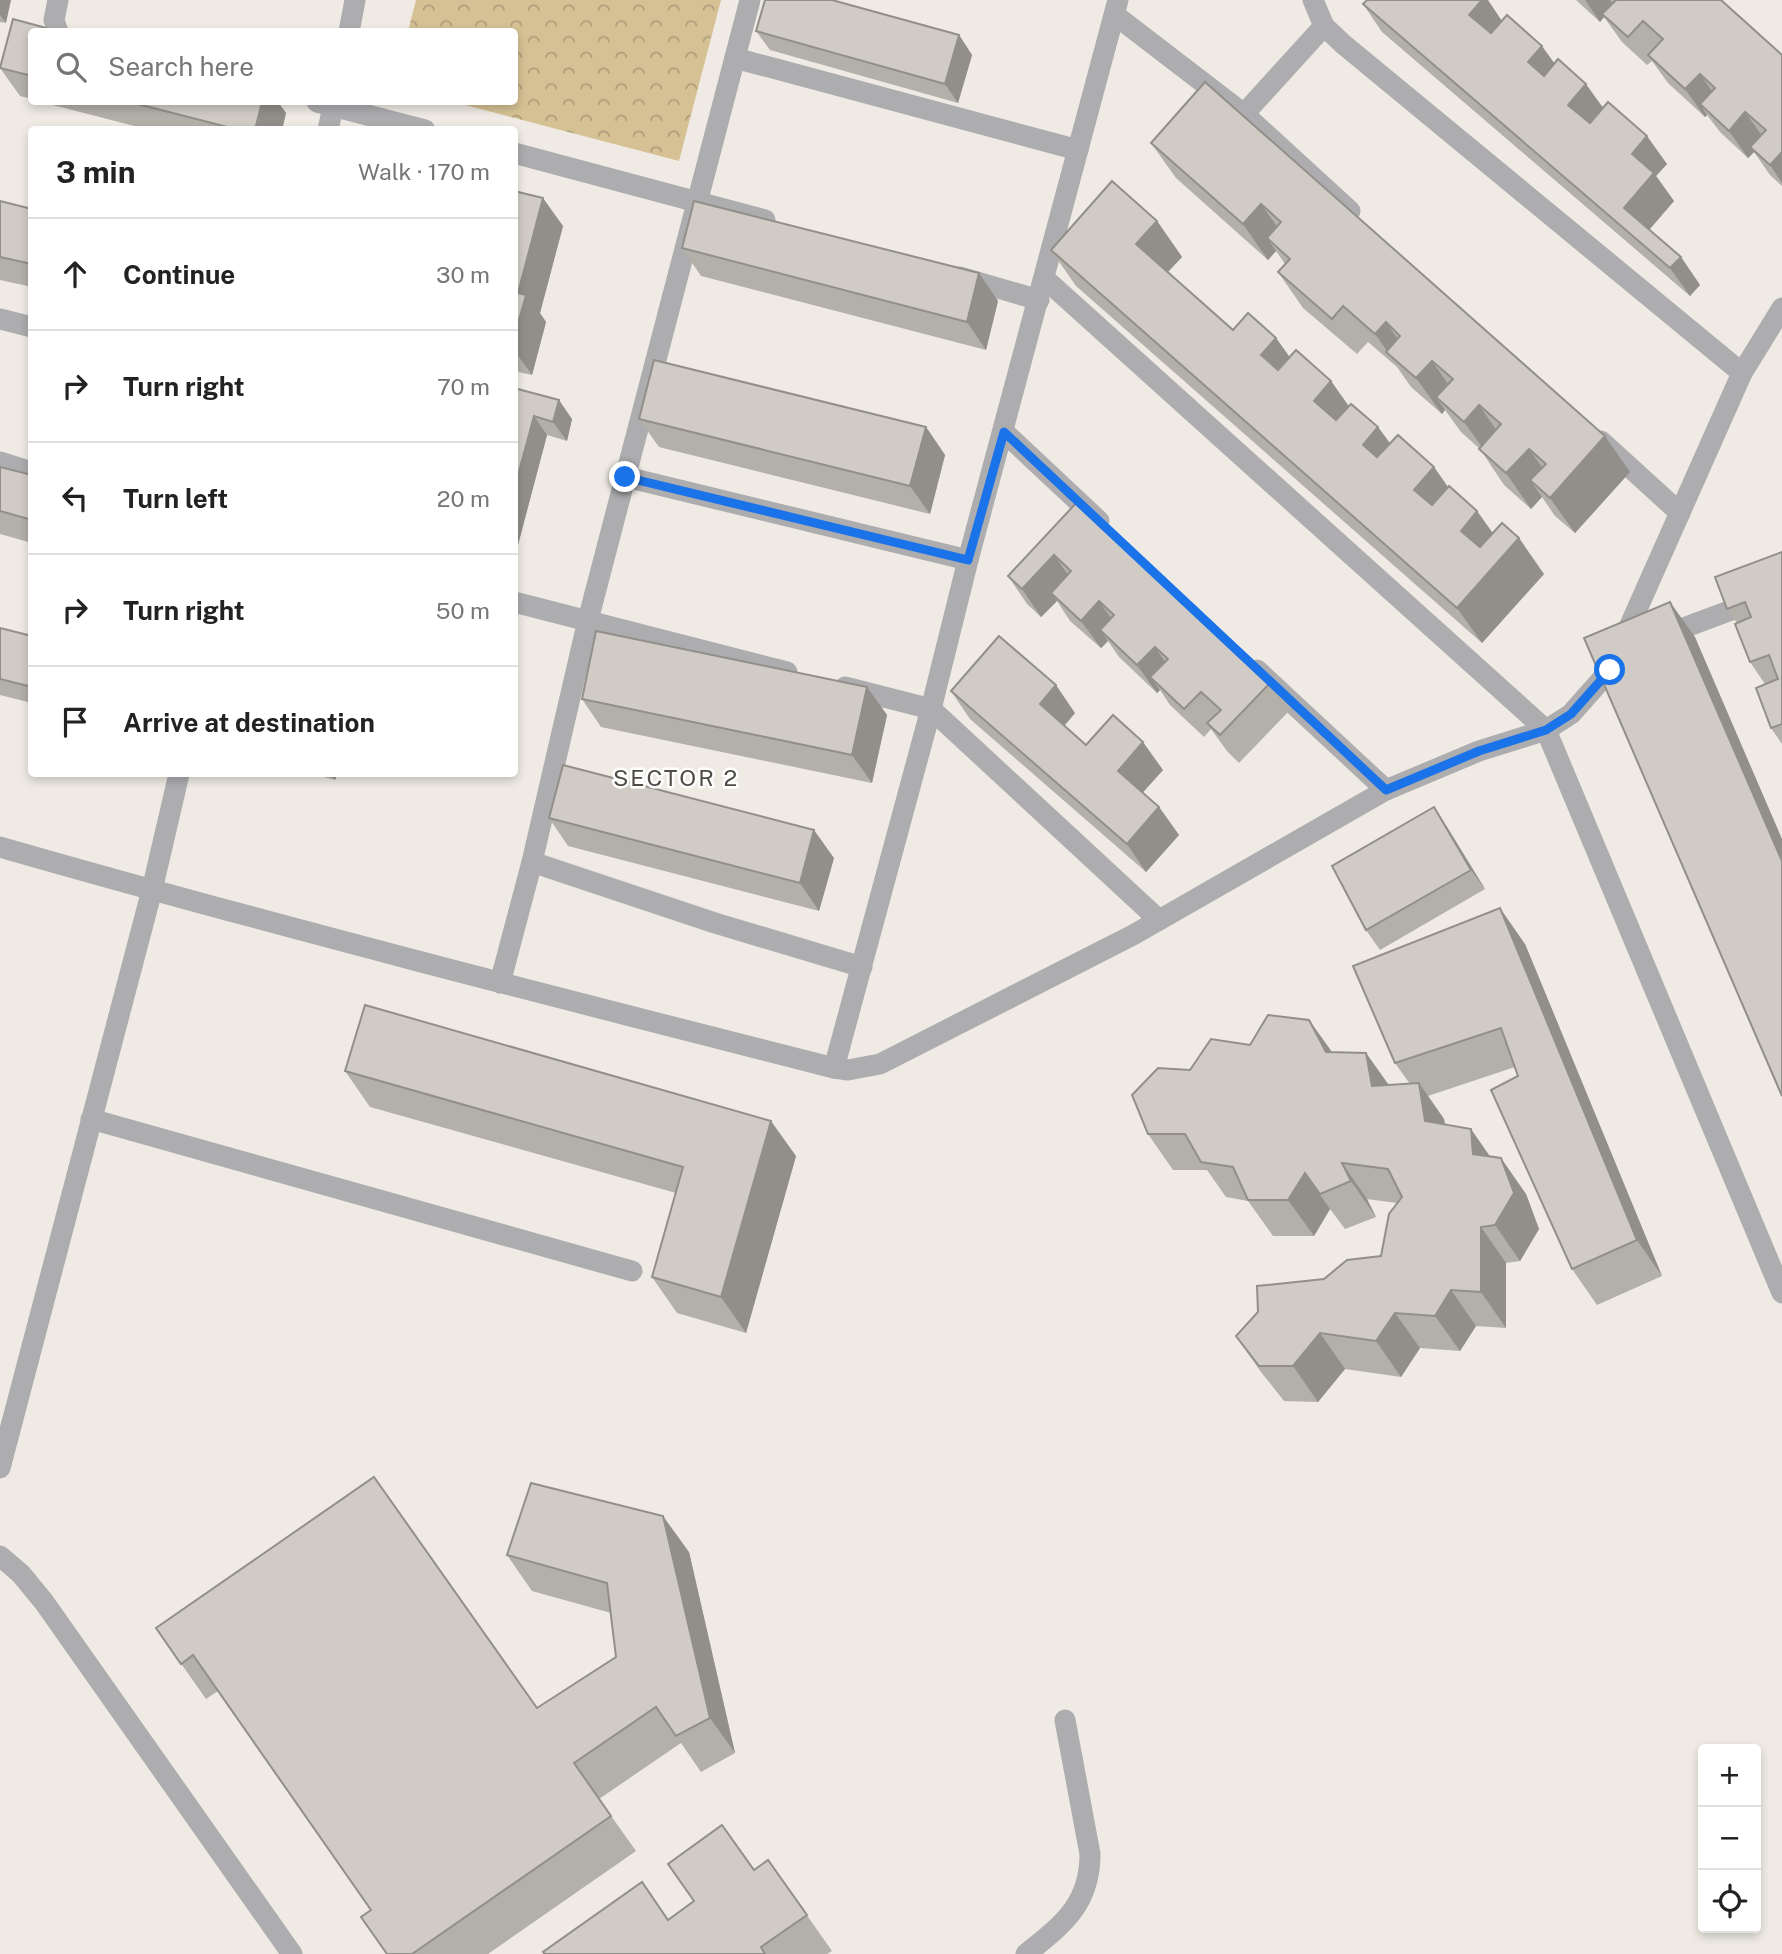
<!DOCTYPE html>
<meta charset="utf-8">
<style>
body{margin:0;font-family:"Public Sans",sans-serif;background:#f2f2f2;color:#222}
.controls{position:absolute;right:21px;bottom:21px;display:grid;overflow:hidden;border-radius:7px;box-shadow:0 4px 10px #0003}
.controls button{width:63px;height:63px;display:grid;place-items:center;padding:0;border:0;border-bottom:2px solid #e0e0e0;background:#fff;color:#222;font:35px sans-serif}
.stop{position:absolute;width:21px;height:21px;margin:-16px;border:5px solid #1a73e8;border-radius:50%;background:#fff}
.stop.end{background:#1a73e8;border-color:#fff;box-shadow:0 2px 7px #0008}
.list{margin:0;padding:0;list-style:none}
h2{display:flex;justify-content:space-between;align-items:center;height:91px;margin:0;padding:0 28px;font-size:30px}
h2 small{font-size:23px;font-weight:400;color:#767676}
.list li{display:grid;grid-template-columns:46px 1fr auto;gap:21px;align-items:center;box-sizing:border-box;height:112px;padding:0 28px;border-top:2px solid #e0e0e0}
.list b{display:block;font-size:26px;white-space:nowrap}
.list em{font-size:23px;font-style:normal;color:#767676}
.icon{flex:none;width:38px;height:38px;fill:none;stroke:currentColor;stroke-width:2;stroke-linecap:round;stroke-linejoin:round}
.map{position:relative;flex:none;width:1782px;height:1954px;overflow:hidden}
.search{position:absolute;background:#fff;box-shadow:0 4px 10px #0003;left:28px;top:28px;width:490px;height:77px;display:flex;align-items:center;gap:18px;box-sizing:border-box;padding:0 24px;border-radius:7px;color:#767676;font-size:26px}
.panel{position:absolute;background:#fff;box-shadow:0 4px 10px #0003;left:28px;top:126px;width:490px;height:651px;border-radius:7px}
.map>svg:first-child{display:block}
.park{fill:url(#park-crowns)}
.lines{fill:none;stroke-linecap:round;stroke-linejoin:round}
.lane{stroke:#adadb0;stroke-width:21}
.street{stroke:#adadb0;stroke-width:21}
.wall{fill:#b3afa9}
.shaded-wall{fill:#928f8a}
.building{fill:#d0ccc5;stroke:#928f8a;stroke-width:2}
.route{stroke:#1a73e8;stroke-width:9}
.labels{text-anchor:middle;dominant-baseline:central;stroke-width:5;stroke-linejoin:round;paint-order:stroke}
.neighbourhood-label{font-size:23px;letter-spacing:2px;fill:#4f4c46;stroke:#fff}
</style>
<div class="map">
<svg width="1782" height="1954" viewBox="0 0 1782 1954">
<defs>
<pattern id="park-crowns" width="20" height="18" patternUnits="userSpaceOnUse" patternTransform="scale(1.75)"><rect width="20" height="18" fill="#d6c194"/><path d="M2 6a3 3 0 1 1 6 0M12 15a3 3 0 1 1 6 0" fill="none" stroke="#af9e7a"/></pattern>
</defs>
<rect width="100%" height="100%" fill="#efebe4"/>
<polygon class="park" points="416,0 721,0 679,161 454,102 514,102 514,32 408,31"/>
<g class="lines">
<g class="lane">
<polyline points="91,1119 632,1271"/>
<path d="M1026,1954C1062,1925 1090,1905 1090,1854L1065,1720"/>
</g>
<g class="street">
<polyline points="1313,0 1324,26 1343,44 1742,373"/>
<polyline points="1115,15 1244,114 1350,211"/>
<polyline points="58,32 54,20 58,0"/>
<polyline points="349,32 355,0"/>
<polyline points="735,58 1078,150"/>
<polyline points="317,102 425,130"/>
<polyline points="1244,114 1324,26"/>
<polyline points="328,130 334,102"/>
<polyline points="514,153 765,220"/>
<polyline points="960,277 1039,300"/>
<polyline points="1044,278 1546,730 1782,1293"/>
<polyline points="0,319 32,327"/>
<polyline points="1004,432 1099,521"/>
<polyline points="1601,441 1680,513"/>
<polyline points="0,462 32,472"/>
<polyline points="626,477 968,560"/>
<polyline points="514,602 787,672"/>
<polyline points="1662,636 1782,591"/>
<polyline points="1257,670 1386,790"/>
<polyline points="845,687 931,709 1159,920"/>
<path d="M0,847C276,926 555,997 834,1068L848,1070L880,1064L1133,935L1386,790L1479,751L1546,730L1571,714L1610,670L1742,373L1782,308"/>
<polyline points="532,862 715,923 862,967"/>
<polyline points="500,983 532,862 588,620 750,0"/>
<polyline points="834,1068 931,709 968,560 1118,0"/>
<polyline points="0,1468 152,890 179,774"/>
<polyline points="0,1556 21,1574 44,1602 292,1954"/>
</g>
</g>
<g class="wall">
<polygon points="0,0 6,23 0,22"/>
<polygon points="1576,0 1721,0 1782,55 1782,186 1770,175 1754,152 1748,158 1720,132 1707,115 1705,117 1668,83 1652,61 1647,65 1622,42 1604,17 1600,22"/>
<polygon points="1363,4 1502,20 1555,64 1667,164 1656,176 1674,201 1649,229 1681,257 1700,285 1690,296 1382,32"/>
<polygon points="756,31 959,35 972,55 958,103 770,50"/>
<polygon points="32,32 32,99 20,96 0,68"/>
<polygon points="1205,82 1630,472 1575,533 1555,516 1542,497 1531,509 1504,485 1480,449 1461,432 1445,410 1442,414 1411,387 1397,367 1368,342 1357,354 1303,308 1278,272 1285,264 1276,251 1268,260 1176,178 1151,143"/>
<polygon points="41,102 278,102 286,113 282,130 150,130"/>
<polygon points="514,191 563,226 540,313 546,322 532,375 514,371"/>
<polygon points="0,201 32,209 32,287 0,280"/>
<polygon points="1157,221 1182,257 1168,272 1233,330 1276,338 1289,357 1331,381 1349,406 1378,427 1390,443 1434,467 1448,487 1477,511 1493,533 1544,574 1482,643 1076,286 1051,250"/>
<polygon points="682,248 998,301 986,350 701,276"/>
<polygon points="514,388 572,419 567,441 547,435 514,560"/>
<polygon points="639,419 926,427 945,455 930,514 659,447"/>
<polygon points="0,467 32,475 32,543 0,534"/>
<polygon points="1078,501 1272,681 1291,709 1239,763 1227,751 1211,729 1204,737 1170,705 1160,690 1157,693 1119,657 1108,641 1101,648 1070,621 1057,601 1041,617 1027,604 1008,576"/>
<polygon points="1782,552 1782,744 1771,728 1765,684 1750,662 1737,623 1727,609"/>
<polygon points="0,628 32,636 32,703 0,695"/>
<polygon points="867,687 887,715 872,783 601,727 582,699"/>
<polygon points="951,691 1075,713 1064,726 1086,745 1163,770 1143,792 1159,807 1179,835 1146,872 970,719"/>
<polygon points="314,774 337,774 335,780"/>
<polygon points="549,818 834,858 819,911 568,846"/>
<polygon points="1447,827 1485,889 1380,950 1366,930"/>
<polygon points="1525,944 1662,1276 1597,1305 1572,1269 1515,1067 1428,1096 1444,1119 1445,1125 1490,1157 1526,1194 1539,1229 1520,1261 1506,1263 1506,1328 1476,1326 1460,1351 1420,1348 1401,1377 1345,1369 1318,1402 1284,1401 1261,1372 1236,1336 1324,1279 1381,1256 1397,1203 1367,1199 1376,1217 1345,1229 1330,1209 1314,1236 1273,1236 1248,1201 1226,1197 1207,1170 1173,1170 1148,1134 1190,1070 1309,1020 1332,1052 1366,1053 1388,1085 1410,1084 1395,1063"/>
<polygon points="345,1071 796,1156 746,1333 677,1313 652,1277 676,1193 370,1107"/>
<polygon points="689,1552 735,1753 701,1772 681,1743 599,1799 636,1851 488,1954 387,1954 371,1910 218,1691 206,1699 156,1628 537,1708 616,1657 611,1613 532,1591 507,1555"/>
<polygon points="768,1860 832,1951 827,1954 545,1954 668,1919 754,1870"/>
</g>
<g class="shaded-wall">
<polygon points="0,0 11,0 6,23 0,15"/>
<polygon points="1482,0 1488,0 1504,24 1488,43 1469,15"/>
<polygon points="1585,0 1610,0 1614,6 1602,14 1604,17 1600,22"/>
<polygon points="959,35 972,55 958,103 945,84"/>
<polygon points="1542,46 1562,74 1548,90 1528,62"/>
<polygon points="1700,74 1719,101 1700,104 1707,115 1705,117 1685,89"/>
<polygon points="1586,84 1606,112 1588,133 1568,105"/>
<polygon points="262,102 278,102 286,113 282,130 255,130"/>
<polygon points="1745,112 1765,140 1750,147 1754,152 1748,158 1729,131"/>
<polygon points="1647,136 1667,164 1656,176 1674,201 1644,236 1624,208 1632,154"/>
<polygon points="1782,152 1782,183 1770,165"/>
<polygon points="543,198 563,226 540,313 546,322 532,375 514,350 514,338 518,293"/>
<polygon points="1261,204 1286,239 1267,238 1276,251 1268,260 1243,224"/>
<polygon points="1157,221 1182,257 1161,279 1136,244"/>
<polygon points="1681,257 1700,285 1690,296 1670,268"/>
<polygon points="979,273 998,301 986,350 967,322"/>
<polygon points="1386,322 1411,358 1390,355 1375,334"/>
<polygon points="1276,338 1302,374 1286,391 1261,355"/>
<polygon points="1432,361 1457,397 1436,397 1445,410 1442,414 1416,378"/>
<polygon points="1331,381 1356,417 1339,436 1314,401"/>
<polygon points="559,400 572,419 567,441 553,422"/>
<polygon points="1479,405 1504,441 1490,458 1464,422"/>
<polygon points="534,416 547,435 514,560 514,490"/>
<polygon points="926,427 945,455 930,514 910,486"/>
<polygon points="1378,427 1404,463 1388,480 1363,445"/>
<polygon points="1605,436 1630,472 1575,533 1550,498"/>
<polygon points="1529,449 1554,484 1530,480 1542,497 1531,509 1506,473"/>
<polygon points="1434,467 1459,503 1439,525 1414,490"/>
<polygon points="1477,511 1502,547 1486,566 1461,531"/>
<polygon points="1519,538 1544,574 1482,643 1457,608"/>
<polygon points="1054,555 1074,583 1051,593 1057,601 1041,617 1022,589"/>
<polygon points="1099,601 1119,629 1100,630 1108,641 1101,648 1081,621"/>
<polygon points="1670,602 1695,637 1782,839 1782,861"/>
<polygon points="1155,647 1174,675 1150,677 1160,690 1157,693 1137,665"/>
<polygon points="1056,685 1075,713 1059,732 1040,704"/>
<polygon points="867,687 887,715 872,783 852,755"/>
<polygon points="1143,742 1163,770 1137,799 1118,771"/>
<polygon points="331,774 337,774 335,780"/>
<polygon points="1159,807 1179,835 1146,872 1127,844"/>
<polygon points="1434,807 1447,827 1485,889 1471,870"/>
<polygon points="814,830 834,858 819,911 800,883"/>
<polygon points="1500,908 1525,944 1662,1276 1637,1240"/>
<polygon points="1309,1020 1334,1055 1326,1052"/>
<polygon points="1366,1053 1391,1088 1372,1086"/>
<polygon points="1419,1083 1444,1119 1450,1157 1425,1121"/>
<polygon points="771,1121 796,1156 746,1333 721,1297"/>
<polygon points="1471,1129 1496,1165 1473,1154"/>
<polygon points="1501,1158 1526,1194 1539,1229 1520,1261 1495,1225"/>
<polygon points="1342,1163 1367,1199 1376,1217 1351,1181"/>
<polygon points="1305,1173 1330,1209 1314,1236 1288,1200"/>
<polygon points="1481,1227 1506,1263 1506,1328 1481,1292"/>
<polygon points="1451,1290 1476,1326 1460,1351 1435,1316"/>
<polygon points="1395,1313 1420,1348 1401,1377 1376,1341"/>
<polygon points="1320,1333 1345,1369 1318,1402 1293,1366"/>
<polygon points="663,1516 689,1552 735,1753 710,1718"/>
</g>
<g class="building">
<polygon points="765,0 832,0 959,35 945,84 756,31"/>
<polygon points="1367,0 1482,0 1469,15 1491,33 1507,15 1542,46 1528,62 1544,76 1558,59 1586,84 1568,105 1590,123 1608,102 1647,136 1632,154 1654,173 1624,208 1681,257 1670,268 1363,4"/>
<polygon points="1616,0 1721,0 1782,55 1782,152 1770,165 1750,147 1766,130 1745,112 1729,131 1700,104 1715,88 1700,74 1685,89 1648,55 1663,39 1643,21 1628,37 1602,14"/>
<polygon points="13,19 61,32 32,32 32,76 0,68"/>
<polygon points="1205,82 1605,436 1550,498 1530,480 1546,464 1529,449 1506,473 1479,449 1501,424 1479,405 1464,422 1436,397 1453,379 1432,361 1416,378 1386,352 1400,336 1386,322 1375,334 1343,306 1332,319 1278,272 1290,259 1267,238 1281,222 1261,204 1243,224 1151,143"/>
<polygon points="130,102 262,102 255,130 239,130"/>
<polygon points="1112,181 1157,221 1136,244 1233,330 1248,313 1276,338 1261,355 1278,370 1296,350 1331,381 1314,401 1336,420 1351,404 1378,427 1363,445 1377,457 1398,435 1434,467 1414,490 1432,505 1449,486 1477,511 1461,531 1480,547 1502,523 1519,538 1457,608 1051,250"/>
<polygon points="514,191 543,198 518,293 526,295 514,338"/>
<polygon points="0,201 32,209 32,264 0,257"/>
<polygon points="694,201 979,273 967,322 682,248"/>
<polygon points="654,360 926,427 910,486 639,419"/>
<polygon points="514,388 559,400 553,422 534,416 514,490"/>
<polygon points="0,467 32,475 32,520 0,511"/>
<polygon points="1078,501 1272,681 1220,735 1207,723 1221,710 1201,692 1184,709 1150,677 1168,659 1155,647 1137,665 1100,630 1114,615 1099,601 1081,621 1051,593 1071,571 1054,555 1022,589 1008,576"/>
<polygon points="1782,552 1782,724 1771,728 1756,688 1778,679 1769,655 1750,662 1735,624 1751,617 1745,602 1727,609 1715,577"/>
<polygon points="1670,602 1782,861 1782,1096 1584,638"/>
<polygon points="0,628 32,636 32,687 0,679"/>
<polygon points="596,631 867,687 852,755 582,699"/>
<polygon points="999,636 1056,685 1040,704 1086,745 1113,715 1143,742 1118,771 1159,807 1127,844 951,691"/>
<polygon points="563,765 814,830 800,883 549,818"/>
<polygon points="1434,807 1471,870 1366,930 1332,866"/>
<polygon points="1500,908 1637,1240 1572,1269 1491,1090 1518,1076 1501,1028 1395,1063 1353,966"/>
<polygon points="365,1005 771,1121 721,1297 652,1277 683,1167 345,1071"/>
<polygon points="1268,1015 1309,1020 1326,1052 1366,1053 1372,1086 1419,1083 1425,1121 1471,1129 1473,1154 1501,1158 1514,1193 1495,1225 1481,1227 1481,1292 1451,1290 1435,1316 1395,1313 1376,1341 1320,1333 1293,1366 1259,1366 1236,1336 1258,1312 1257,1286 1324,1279 1347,1260 1381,1256 1389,1214 1402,1197 1388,1169 1342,1163 1351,1181 1320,1194 1305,1173 1288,1200 1248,1200 1233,1167 1201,1162 1185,1134 1148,1134 1132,1095 1158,1068 1190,1070 1211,1039 1250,1045"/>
<polygon points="374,1477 537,1708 616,1657 607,1583 507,1555 531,1483 663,1516 710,1718 676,1736 656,1707 574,1763 611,1816 412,1954 387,1954 361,1917 371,1910 193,1655 181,1664 156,1628"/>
<polygon points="722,1825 754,1870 768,1860 807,1915 761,1947 765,1954 545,1954 543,1952 642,1882 668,1920 694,1901 668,1864"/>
</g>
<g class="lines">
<polyline class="route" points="625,477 968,560 1004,432 1386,790 1479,751 1546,730 1571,714 1610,670"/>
</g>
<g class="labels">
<g class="neighbourhood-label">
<text x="676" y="777">SECTOR 2</text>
</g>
</g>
</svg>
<div class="controls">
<button>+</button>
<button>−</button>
<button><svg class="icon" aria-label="locate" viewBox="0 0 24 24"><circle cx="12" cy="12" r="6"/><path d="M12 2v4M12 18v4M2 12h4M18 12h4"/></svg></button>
</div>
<div class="stop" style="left:1610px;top:670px"></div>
<div class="stop end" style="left:625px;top:477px"></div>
<div class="search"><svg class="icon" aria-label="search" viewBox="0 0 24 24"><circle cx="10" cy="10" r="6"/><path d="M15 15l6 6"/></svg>Search here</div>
<section class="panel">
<h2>3 min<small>Walk · 170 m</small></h2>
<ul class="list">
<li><svg class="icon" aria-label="ahead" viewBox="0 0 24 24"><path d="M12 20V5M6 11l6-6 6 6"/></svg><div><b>Continue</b></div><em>30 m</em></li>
<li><svg class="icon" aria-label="right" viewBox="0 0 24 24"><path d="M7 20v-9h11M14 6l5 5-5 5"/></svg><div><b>Turn right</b></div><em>70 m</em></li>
<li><svg class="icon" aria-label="left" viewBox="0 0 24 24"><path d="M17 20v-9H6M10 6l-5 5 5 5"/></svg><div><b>Turn left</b></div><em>20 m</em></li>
<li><svg class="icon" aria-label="right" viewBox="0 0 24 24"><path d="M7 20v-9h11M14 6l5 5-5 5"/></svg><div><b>Turn right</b></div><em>50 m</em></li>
<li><svg class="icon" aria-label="arrive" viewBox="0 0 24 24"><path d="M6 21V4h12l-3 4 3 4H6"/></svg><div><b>Arrive at destination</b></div></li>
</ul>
</section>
</div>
